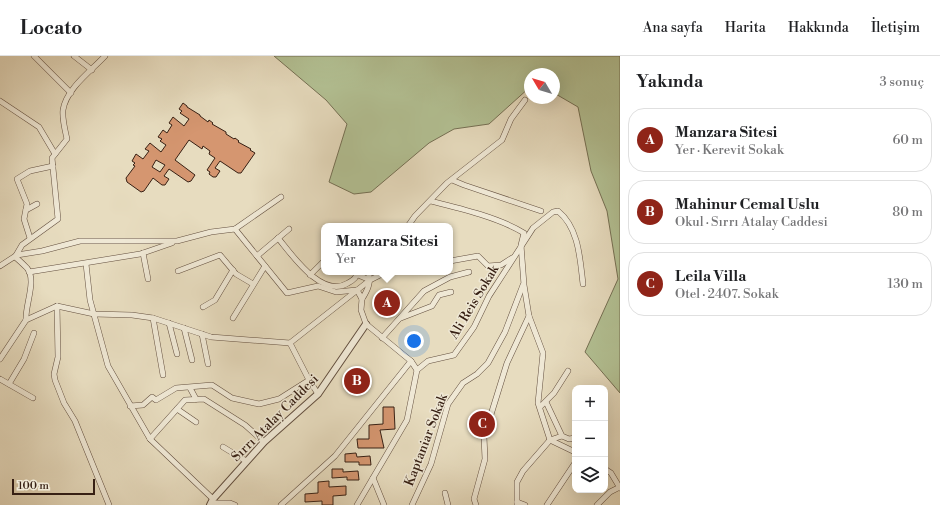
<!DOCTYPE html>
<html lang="tr">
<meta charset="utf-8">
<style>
body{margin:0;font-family:"Libre Bodoni",serif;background:#f2f2f2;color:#202124}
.controls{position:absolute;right:12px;bottom:12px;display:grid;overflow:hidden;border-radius:8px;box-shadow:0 4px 16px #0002}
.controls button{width:36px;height:36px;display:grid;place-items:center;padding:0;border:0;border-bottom:1px solid #e0e0e0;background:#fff;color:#202124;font:20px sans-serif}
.compass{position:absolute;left:524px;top:12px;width:36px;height:36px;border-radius:50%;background:#fff;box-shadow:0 4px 16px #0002;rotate:308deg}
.scale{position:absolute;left:12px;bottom:10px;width:83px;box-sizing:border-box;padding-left:4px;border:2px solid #372014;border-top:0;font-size:11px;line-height:14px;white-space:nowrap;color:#372014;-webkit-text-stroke:3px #efe8d5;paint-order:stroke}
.you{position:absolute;left:414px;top:285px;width:14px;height:14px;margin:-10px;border:3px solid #fff;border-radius:50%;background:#1a73e8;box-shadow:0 0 0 6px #1a73e833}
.badge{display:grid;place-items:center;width:26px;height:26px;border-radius:50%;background:#8f2418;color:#fff;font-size:13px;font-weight:700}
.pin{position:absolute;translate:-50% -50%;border:2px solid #fff;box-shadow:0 1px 4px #0006}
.popup{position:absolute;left:321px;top:167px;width:132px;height:52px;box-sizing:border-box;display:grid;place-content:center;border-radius:8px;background:#fff;filter:drop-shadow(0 1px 3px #0005);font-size:13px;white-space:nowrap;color:#757577}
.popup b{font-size:15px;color:#202124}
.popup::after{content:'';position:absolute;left:50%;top:100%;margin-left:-8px;border:8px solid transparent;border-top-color:#fff}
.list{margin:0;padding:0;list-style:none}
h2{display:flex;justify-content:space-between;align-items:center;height:52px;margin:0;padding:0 16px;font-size:17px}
h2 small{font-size:13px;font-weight:400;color:#757577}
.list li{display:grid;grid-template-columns:26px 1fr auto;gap:12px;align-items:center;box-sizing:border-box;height:64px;margin:0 8px 8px;padding:0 8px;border:1px solid #e0e0e0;border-radius:16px}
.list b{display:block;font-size:15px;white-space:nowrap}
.list p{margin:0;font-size:13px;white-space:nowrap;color:#757577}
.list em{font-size:13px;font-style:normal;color:#757577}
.icon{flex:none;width:22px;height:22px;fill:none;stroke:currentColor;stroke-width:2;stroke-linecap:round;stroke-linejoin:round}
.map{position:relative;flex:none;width:620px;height:449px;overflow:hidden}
header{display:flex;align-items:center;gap:24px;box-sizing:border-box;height:56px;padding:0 20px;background:#fff;border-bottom:1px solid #e0e0e0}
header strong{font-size:19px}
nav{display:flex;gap:22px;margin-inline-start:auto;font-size:14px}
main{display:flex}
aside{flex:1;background:#fff}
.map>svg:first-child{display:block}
.green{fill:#b3c194;stroke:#757054}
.building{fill:#d59670;stroke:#372014;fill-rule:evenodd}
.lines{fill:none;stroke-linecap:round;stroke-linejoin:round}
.minor-casing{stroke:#634f3f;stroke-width:6}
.tertiary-casing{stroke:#634f3f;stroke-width:8}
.minor{stroke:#efe8d5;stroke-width:5}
.tertiary{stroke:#efe8d5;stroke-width:6}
.labels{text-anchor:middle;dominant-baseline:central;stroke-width:3;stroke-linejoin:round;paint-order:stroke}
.street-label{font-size:13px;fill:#372014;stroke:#efe8d5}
</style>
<header>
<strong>Locato</strong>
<nav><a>Ana sayfa</a><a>Harita</a><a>Hakkında</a><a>İletişim</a></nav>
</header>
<main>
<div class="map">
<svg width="620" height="449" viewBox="0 0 620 449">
<rect width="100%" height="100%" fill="#e7dcbf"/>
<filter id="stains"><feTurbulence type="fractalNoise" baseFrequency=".005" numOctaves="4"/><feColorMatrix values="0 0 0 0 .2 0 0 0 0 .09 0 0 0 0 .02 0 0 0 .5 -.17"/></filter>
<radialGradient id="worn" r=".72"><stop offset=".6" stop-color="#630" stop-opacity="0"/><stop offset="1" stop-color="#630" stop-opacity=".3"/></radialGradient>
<polygon class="green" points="274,0 620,0 620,337 585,296 618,223 607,155 591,115 578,51 554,37 554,18 530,18 530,31 489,68 454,73 429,87 371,136 354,138 329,126 347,68 326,44"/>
<g class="building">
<path d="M183,47L187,50V51L200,59V60L208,66L209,64L213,67L212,68L226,76V78L234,83L235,82L239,85L238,86L251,93L250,94L255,97L241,117H238L220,105L215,112L220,115L216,121H213L209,118L210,116L207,114L215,102L209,98L210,95L203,90L202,93L189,84L175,104L195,119L191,125L188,126L169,113L164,120L169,123L165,129H162L153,122L144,135L141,136L127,126L126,122L135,110L133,109L135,107L132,105L136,98L143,103L149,95L145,93L150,87L161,96L166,89L160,85L162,83L158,81L163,74L167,77L172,69L169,67L173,61L184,70L189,63L180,57L182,55L179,53ZM156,104L165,109L160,116L152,111Z"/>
<polygon points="383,351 394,351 395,373 380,374 384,392 358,392 357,383 369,383 369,369 383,368"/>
<polygon points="356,397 357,401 370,400 371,409 359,409 359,406 345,406 345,398"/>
<polygon points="332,413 343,413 343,416 358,415 359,424 347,424 347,421 332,422"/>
<polygon points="329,425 329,431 346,430 346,439 333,440 333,449 322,449 322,445 305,446 305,438 318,437 318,426"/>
</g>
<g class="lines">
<defs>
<g id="minor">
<polyline points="34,0 71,37"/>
<polyline points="74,0 92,14"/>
<polyline points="0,45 39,71 55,98"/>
<polyline points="452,124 464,129 541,155"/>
<path d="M431,145C459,152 500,162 524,177L521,189L524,229L529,260L543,297L538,347L550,384L575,396"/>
<polyline points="26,154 37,148"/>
<polyline points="408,170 415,160 447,127 502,84 511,63 525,44"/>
<polyline points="235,173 287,237 318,230 336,236 357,234 362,243 361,254 366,268 411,305 417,314"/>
<polyline points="30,182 24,163 27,148 17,123 30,115 53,110"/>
<path d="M278,182C292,199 322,243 348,227C352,225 357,221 358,216"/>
<polyline points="143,197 148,223"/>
<polyline points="257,200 289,173"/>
<polyline points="450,205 478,200 488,210 501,209 512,202"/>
<polyline points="86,208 90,244 108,310 150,383 213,443"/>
<polyline points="0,210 17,199 42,195 80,185 177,185 211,176 235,173 281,141"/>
<polyline points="178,215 220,199 236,218 253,228"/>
<polyline points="29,216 140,198 172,187"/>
<polyline points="310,219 324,205"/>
<polyline points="358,219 370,224"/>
<path d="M362,243C367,235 372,226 368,216"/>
<polyline points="57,250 94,258 132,259 153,262 211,281 290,287 370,224 386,216"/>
<polyline points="57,250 58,301 54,318 55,324 64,347 75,365 109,449"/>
<polyline points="203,251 215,244 233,214"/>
<polyline points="153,262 163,319"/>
<polyline points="233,262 265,210"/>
<polyline points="401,262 432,250 439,239 451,236"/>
<path d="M26,264C25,249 37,224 27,212C23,208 19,204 15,201L22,189L58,163L52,102L67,83C65,74 62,63 63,54C66,33 91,15 105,0"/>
<polyline points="169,267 177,298"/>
<polyline points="184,272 192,304"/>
<polyline points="202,278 208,308"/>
<polyline points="382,282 424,235 450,221 469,216"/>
<polyline points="290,287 309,324"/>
<polyline points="0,303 26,264 57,250"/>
<polyline points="0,323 33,342"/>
<polyline points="9,328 24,303 34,277"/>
<polyline points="190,332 196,343"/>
<polyline points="546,346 562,380 569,383 575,382"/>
<polyline points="130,350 143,349 152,341 156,344 176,332 212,329 232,342 259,348 279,343 309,324 318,338"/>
<polyline points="540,351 554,337 568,315"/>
<polyline points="177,353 196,366"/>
<polyline points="150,383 185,344 204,343 245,369 264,386"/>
<polyline points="223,391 246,405"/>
<polyline points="605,413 611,417 620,432"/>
<polyline points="373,422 384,449"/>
<polyline points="445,437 448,449"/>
<polyline points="517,446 525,449"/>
<polyline points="211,447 230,447 235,449"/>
<polyline points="281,449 335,400 411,305"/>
<path d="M357,449L407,364L417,314L428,305L454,299L474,271L489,240L533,172L553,156L558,155C579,172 580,203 583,228"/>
<polyline points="412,449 431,408 448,348 463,327 477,318 488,307 505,276 523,229"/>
<polyline points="476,449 474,443 485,403 484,381 507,307 529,260"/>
<polyline points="517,449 517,426 523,415 550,384 562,380"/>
<polyline points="547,449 575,407"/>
<polyline points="597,449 610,436 620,431"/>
</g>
<polyline id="tertiary" points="210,449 213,443 264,386 318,338 366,268"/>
</defs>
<use href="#minor" class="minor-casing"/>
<use href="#tertiary" class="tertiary-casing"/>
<use href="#minor" class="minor"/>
<use href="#tertiary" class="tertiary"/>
</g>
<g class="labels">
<g class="street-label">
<text transform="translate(474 246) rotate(-59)">Ali Reis Sokak</text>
<text transform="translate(275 362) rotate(-45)">Sırrı Atalay Caddesi</text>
<text transform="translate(426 384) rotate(-69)">Kaptaniar Sokak</text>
</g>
</g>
<rect width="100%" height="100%" filter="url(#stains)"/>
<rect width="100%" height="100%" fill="url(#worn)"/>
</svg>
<div class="controls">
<button>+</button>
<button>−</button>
<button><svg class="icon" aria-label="layers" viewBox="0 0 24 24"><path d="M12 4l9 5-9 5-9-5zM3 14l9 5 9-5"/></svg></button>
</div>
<svg class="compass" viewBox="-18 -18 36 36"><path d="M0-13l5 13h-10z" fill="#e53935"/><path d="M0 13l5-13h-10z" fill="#757577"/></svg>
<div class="scale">100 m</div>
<div class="you"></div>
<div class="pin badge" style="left:387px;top:247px">A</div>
<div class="popup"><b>Manzara Sitesi</b>Yer</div>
<div class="pin badge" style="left:357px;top:325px">B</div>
<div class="pin badge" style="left:482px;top:368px">C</div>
</div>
<aside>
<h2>Yakında<small>3 sonuç</small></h2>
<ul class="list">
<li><span class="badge">A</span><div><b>Manzara Sitesi</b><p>Yer · Kerevit Sokak</p></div><em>60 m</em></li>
<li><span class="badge">B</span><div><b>Mahinur Cemal Uslu</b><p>Okul · Sırrı Atalay Caddesi</p></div><em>80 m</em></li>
<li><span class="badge">C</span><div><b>Leila Villa</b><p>Otel · 2407. Sokak</p></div><em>130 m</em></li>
</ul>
</aside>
</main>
